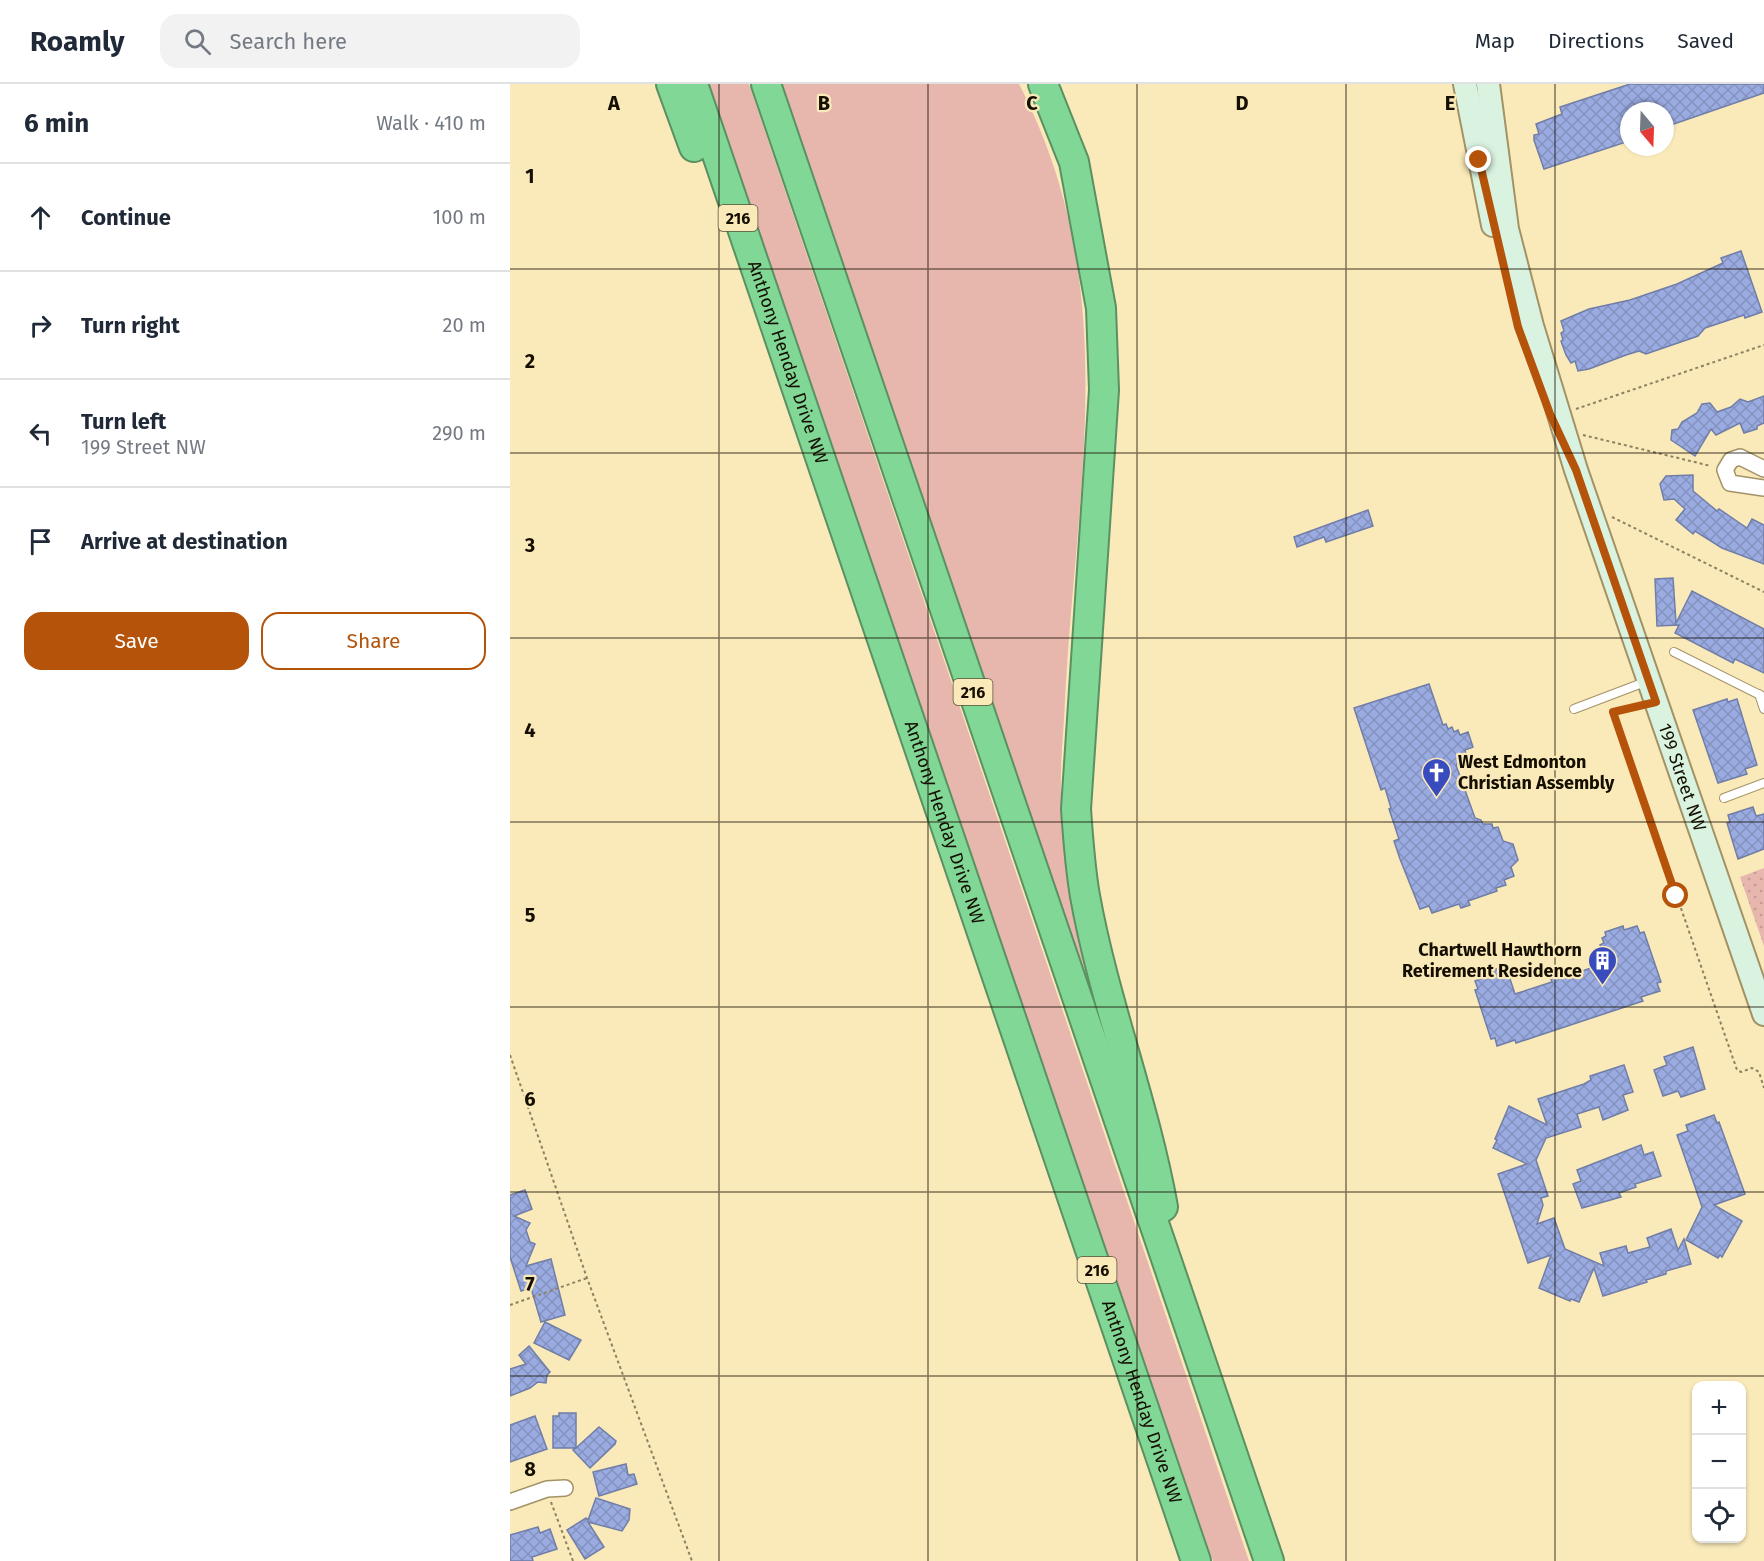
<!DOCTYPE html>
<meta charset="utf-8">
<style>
body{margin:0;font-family:"Fira Sans",sans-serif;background:#f2f2f3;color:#1f2937}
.controls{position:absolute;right:18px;bottom:18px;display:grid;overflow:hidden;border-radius:12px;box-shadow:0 2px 4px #0004}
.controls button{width:54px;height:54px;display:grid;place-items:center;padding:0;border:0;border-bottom:2px solid #e0e1e3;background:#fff;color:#1f2937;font:30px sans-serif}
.compass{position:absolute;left:1110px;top:18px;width:54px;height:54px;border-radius:50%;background:#fff;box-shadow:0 2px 4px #0004;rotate:161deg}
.stop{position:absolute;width:18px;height:18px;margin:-14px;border:4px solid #b45309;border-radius:50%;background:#fff}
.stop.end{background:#b45309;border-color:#fff;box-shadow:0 2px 6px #0008}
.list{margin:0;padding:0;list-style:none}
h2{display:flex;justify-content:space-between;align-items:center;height:78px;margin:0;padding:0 24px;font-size:26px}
h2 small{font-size:20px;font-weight:400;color:#747a83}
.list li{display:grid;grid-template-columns:39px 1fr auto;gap:18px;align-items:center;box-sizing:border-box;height:108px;padding:0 24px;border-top:2px solid #e0e1e3}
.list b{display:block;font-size:22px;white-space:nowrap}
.list p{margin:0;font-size:20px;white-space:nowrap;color:#747a83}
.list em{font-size:20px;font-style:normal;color:#747a83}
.actions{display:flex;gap:12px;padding:18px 24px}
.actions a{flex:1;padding:14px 0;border:2px solid #b45309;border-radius:18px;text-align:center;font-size:21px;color:#b45309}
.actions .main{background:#b45309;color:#fff}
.icon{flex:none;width:33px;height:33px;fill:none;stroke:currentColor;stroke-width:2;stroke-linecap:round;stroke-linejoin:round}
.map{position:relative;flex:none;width:1254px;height:1477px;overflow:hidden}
header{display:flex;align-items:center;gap:36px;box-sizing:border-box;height:84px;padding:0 30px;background:#fff;border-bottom:2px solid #e0e1e3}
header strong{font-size:28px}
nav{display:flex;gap:33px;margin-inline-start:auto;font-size:21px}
.search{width:420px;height:54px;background:#f2f2f3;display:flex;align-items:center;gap:15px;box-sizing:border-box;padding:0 21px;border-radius:18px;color:#747a83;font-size:22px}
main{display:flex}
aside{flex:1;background:#fff}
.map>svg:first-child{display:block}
.green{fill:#e7b7ae}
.park{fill:url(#park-dots)}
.building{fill:url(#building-cross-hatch);stroke:#707ea7;stroke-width:1.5}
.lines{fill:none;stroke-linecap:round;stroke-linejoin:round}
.service-casing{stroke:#a29265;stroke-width:10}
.minor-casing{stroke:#a29265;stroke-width:18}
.secondary-casing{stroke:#a29265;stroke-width:26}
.motorway-casing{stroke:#5b9162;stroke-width:32}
.path{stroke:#8d8161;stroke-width:2;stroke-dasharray:3 3;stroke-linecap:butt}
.service{stroke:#fff;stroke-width:8}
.minor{stroke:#fff;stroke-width:15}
.secondary{stroke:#d9f3e0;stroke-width:22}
.motorway{stroke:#80d796;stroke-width:28}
.route{stroke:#b45309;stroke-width:8}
.grid{fill:none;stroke:#150f01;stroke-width:1.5;stroke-opacity:0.55}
.labels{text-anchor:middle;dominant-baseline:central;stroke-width:4.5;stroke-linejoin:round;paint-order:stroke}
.shield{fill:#fae9b9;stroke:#5a5038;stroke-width:1.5}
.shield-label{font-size:16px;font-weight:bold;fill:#150f01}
.street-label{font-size:18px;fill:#150f01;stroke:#fae9b9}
.poi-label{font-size:18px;font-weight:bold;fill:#150f01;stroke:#fae9b9;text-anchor:start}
.grid-label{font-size:20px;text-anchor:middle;font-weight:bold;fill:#150f01;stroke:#fae9b9;stroke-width:4.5;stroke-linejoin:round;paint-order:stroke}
</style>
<header>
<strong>Roamly</strong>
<div class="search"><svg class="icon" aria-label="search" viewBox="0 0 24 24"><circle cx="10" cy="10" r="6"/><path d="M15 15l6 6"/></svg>Search here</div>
<nav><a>Map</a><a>Directions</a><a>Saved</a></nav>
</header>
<main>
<aside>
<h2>6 min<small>Walk · 410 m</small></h2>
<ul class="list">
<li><svg class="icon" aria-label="ahead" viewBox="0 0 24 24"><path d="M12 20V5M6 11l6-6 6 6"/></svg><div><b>Continue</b></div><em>100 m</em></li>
<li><svg class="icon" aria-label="right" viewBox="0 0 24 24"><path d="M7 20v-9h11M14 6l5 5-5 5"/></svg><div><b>Turn right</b></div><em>20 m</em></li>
<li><svg class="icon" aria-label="left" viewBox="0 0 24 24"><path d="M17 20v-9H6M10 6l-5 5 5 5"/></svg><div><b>Turn left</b><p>199 Street NW</p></div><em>290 m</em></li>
<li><svg class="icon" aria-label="arrive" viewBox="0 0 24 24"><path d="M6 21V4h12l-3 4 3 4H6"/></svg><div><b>Arrive at destination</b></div></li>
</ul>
<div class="actions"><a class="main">Save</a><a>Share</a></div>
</aside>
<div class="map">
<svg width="1254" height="1477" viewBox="0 0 1254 1477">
<defs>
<pattern id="park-dots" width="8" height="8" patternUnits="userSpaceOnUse" patternTransform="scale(1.5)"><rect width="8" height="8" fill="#e7b7ae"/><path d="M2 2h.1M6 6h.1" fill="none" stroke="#c59c94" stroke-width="1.8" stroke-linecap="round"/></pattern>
<pattern id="building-cross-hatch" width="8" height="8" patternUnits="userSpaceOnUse" patternTransform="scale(1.5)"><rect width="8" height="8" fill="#9aabe1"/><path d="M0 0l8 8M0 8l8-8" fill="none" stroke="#8492bf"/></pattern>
</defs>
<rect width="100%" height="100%" fill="#fae9b9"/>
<g class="green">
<polygon points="194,0 239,0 739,1477 703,1477"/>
<path d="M268,0H509C614,204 566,399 555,616C554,646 550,678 551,708C553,792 574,871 596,951L592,953Z"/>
</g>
<polygon class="park" points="1254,784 1254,862 1230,793"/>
<g class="building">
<polygon points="1120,0 1254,0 1254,9 1158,42 1155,27 1119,27 1119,57 1034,85 1024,56 1024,51 1029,50 1026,40 1052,30 1050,23"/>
<polygon points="1231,167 1252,228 1235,234 1234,231 1195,244 1188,252 1136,270 1129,267 1116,271 1079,285 1068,287 1065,277 1061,279 1056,271 1051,257 1053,256 1051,249 1054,247 1051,237 1079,225 1120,216 1167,200 1213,179 1211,174"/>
<polygon points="1254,312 1254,339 1247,342 1247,345 1234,349 1230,339 1206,351 1201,345 1185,372 1161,356 1162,346 1168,345 1172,338 1187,329 1192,320 1200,319 1207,328 1221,323 1230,315 1238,318"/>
<polygon points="1183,391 1183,407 1207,427 1209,425 1237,444 1242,435 1254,441 1254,480 1212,464 1185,447 1183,450 1166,436 1175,425 1164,415 1154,416 1150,400 1156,392"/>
<polygon points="858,426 863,442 816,458 814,453 787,463 784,453"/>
<polygon points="1163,494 1166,539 1182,507 1254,545 1254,589 1225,575 1223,579 1165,549 1169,541 1147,542 1145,495"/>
<polygon points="919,600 933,641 936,640 938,645 942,643 944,648 948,646 950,651 958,648 963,663 955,666 956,670 952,671 953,675 946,681 965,734 971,736 973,740 982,740 983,744 988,743 993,757 1003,760 1008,776 1001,783 1004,792 994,796 996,801 986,804 987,807 958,817 960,821 951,824 949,820 922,829 919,822 910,825 890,775 884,757 889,755 879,725 881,724 875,704 871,706 844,624"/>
<polygon points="1217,615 1218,618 1227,615 1247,681 1235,685 1237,690 1208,699 1183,626"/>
<polygon points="1243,723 1246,732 1254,730 1254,765 1228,775 1217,739 1220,738 1218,731"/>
<polygon points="1113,842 1114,846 1127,842 1130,849 1134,848 1151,898 1147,899 1150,907 1131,913 1133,917 1006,959 1005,956 987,962 985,954 981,955 965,906 968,905 965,897 979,892 977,888 989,884 990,888 994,887 996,893 999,892 1005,910 1042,898 1040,893 1059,886 1060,891 1096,879 1090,861 1094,859 1092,854 1096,852 1095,848"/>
<polygon points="1183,963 1195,1005 1171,1013 1168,1007 1153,1012 1144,986 1157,981 1154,973"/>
<polygon points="1114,981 1123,1008 1113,1011 1118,1026 1093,1036 1089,1023 1067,1030 1071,1043 1036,1054 1026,1076 1038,1112 1031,1114 1033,1121 1027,1140 1044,1134 1055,1165 1094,1182 1090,1169 1116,1162 1118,1169 1140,1163 1137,1154 1161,1145 1168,1166 1174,1155 1181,1180 1156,1187 1156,1190 1136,1196 1137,1198 1093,1212 1084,1184 1069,1218 1061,1215 1060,1217 1029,1204 1041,1171 1018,1179 988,1090 1017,1080 983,1064 987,1056 985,1055 999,1022 1037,1041 1028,1015 1074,1000 1081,996 1080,992"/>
<polygon points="1204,1031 1207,1039 1209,1038 1235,1110 1204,1121 1232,1137 1212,1173 1210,1171 1208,1174 1176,1156 1192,1123 1167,1051 1178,1047 1176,1041"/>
<polygon points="1131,1061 1134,1071 1143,1068 1151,1092 1125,1100 1126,1103 1109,1109 1111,1113 1072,1124 1063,1100 1071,1097 1067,1086"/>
<polygon points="15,1106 22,1125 4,1132 20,1139 16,1146 20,1158 25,1160 16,1182 41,1175 55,1231 31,1238 21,1204 11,1207 0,1173 0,1111"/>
<polygon points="35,1238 71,1256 59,1276 24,1259"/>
<polygon points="19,1262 40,1288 37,1291 36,1299 28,1298 20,1304 0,1312 0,1285 16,1280 9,1271"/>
<polygon points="49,1329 66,1329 66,1364 89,1343 106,1357 105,1360 80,1384 63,1366 65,1364 43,1364 43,1332 49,1332"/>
<polygon points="25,1332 37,1365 0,1378 0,1341"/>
<polygon points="116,1380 118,1391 124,1390 127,1400 89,1412 83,1388"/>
<polygon points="86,1414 120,1425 119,1436 112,1447 78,1438 94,1463 75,1475 57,1446 76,1434 78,1436"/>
<polygon points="28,1443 30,1449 40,1445 47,1465 22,1473 23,1477 0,1477 0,1451"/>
</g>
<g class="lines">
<defs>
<g id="service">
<polyline points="1164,568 1254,613"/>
<polyline points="1249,610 1254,625"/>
<polyline points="1064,625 1135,598"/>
<polyline points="1214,714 1254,699"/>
</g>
<g id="minor">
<polyline points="1254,385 1230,373 1221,376 1215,386 1220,399 1254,404"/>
<polyline points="0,1418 37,1405 55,1404"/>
</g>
<g id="secondary">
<polyline points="955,0 983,141"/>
<path id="s1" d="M978,0L997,145L1022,242L1066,386L1254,930"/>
</g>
<g id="motorway">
<polyline points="161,0 184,63"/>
<path id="s2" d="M183,0L686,1477"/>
<polyline points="256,0 759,1477"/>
<path d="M533,0L564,78L591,224L594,306L566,725C568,754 570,783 575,812C594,917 634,1018 653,1123"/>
</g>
</defs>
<use href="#service" class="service-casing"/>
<use href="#minor" class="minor-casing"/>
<use href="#secondary" class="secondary-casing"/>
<use href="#motorway" class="motorway-casing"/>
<g class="path">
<polyline points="1066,325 1254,261"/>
<polyline points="1073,351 1201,382"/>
<polyline points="1102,433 1254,508"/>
<polyline points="1129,623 1103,628 1227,986 1231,988 1242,984 1249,988 1254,1004"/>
<polyline points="0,971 77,1194 182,1477"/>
<polyline points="0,1221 77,1194"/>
<polyline points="41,1418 63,1477"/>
</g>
<use href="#service" class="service"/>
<use href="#minor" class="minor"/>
<use href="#secondary" class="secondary"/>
<use href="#motorway" class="motorway"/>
</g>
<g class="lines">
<polyline class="route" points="969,76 1008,243 1040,330 1066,386 1146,618 1103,628 1166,812"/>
</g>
<path class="grid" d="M209,0V1477M418,0V1477M627,0V1477M836,0V1477M1045,0V1477M0,185H1254M0,369H1254M0,554H1254M0,738H1254M0,923H1254M0,1108H1254M0,1292H1254"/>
<defs>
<symbol id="church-pin" viewBox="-11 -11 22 30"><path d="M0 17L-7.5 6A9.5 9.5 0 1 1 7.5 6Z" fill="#394cbe" stroke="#fae9b9"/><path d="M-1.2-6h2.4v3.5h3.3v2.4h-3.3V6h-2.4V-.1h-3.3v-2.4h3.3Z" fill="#fff"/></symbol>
<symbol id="building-pin" viewBox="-11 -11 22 30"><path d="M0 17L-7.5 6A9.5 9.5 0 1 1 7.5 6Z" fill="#394cbe" stroke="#fae9b9"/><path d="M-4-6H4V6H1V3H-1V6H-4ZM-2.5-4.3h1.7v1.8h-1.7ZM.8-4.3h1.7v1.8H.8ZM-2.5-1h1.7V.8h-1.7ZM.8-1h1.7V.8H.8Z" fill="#fff"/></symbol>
</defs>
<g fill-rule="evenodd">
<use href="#church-pin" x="910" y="672" width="33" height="45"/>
<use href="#building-pin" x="1076" y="860" width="33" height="45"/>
</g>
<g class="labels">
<g class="shield">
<rect x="208.5" y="121" width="39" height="26" rx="4.5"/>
<rect x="443.5" y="595" width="39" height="26" rx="4.5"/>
<rect x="567.5" y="1173" width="39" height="26" rx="4.5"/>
</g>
<g class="shield-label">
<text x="228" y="134">216</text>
<text x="463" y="608">216</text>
<text x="587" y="1186">216</text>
</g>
<g class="street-label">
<text stroke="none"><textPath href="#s2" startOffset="294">Anthony Henday Drive NW</textPath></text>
<text stroke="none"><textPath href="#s1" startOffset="722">199 Street NW</textPath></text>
<text stroke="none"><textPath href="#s2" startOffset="780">Anthony Henday Drive NW</textPath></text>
<text stroke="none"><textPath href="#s2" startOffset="1392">Anthony Henday Drive NW</textPath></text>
</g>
<g class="poi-label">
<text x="948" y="678">West Edmonton<tspan x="948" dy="21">Christian Assembly</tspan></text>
<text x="1072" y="866" text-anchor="end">Chartwell Hawthorn<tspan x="1072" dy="21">Retirement Residence</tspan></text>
</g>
</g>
<g class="grid-label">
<text x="104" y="26">A</text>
<text x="314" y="26">B</text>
<text x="522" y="26">C</text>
<text x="732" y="26">D</text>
<text x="940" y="26">E</text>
<text x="20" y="99">1</text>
<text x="20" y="284">2</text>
<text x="20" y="468">3</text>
<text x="20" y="653">4</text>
<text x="20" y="838">5</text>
<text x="20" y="1022">6</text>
<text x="20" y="1207">7</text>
<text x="20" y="1392">8</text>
</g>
</svg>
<div class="controls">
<button>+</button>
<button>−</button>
<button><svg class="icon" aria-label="locate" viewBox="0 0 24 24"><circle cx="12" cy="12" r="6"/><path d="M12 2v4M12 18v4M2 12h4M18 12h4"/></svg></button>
</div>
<svg class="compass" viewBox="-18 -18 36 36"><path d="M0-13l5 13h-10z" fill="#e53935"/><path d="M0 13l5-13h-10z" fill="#747a83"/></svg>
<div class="stop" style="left:1166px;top:812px"></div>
<div class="stop end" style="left:969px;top:76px"></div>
</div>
</main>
